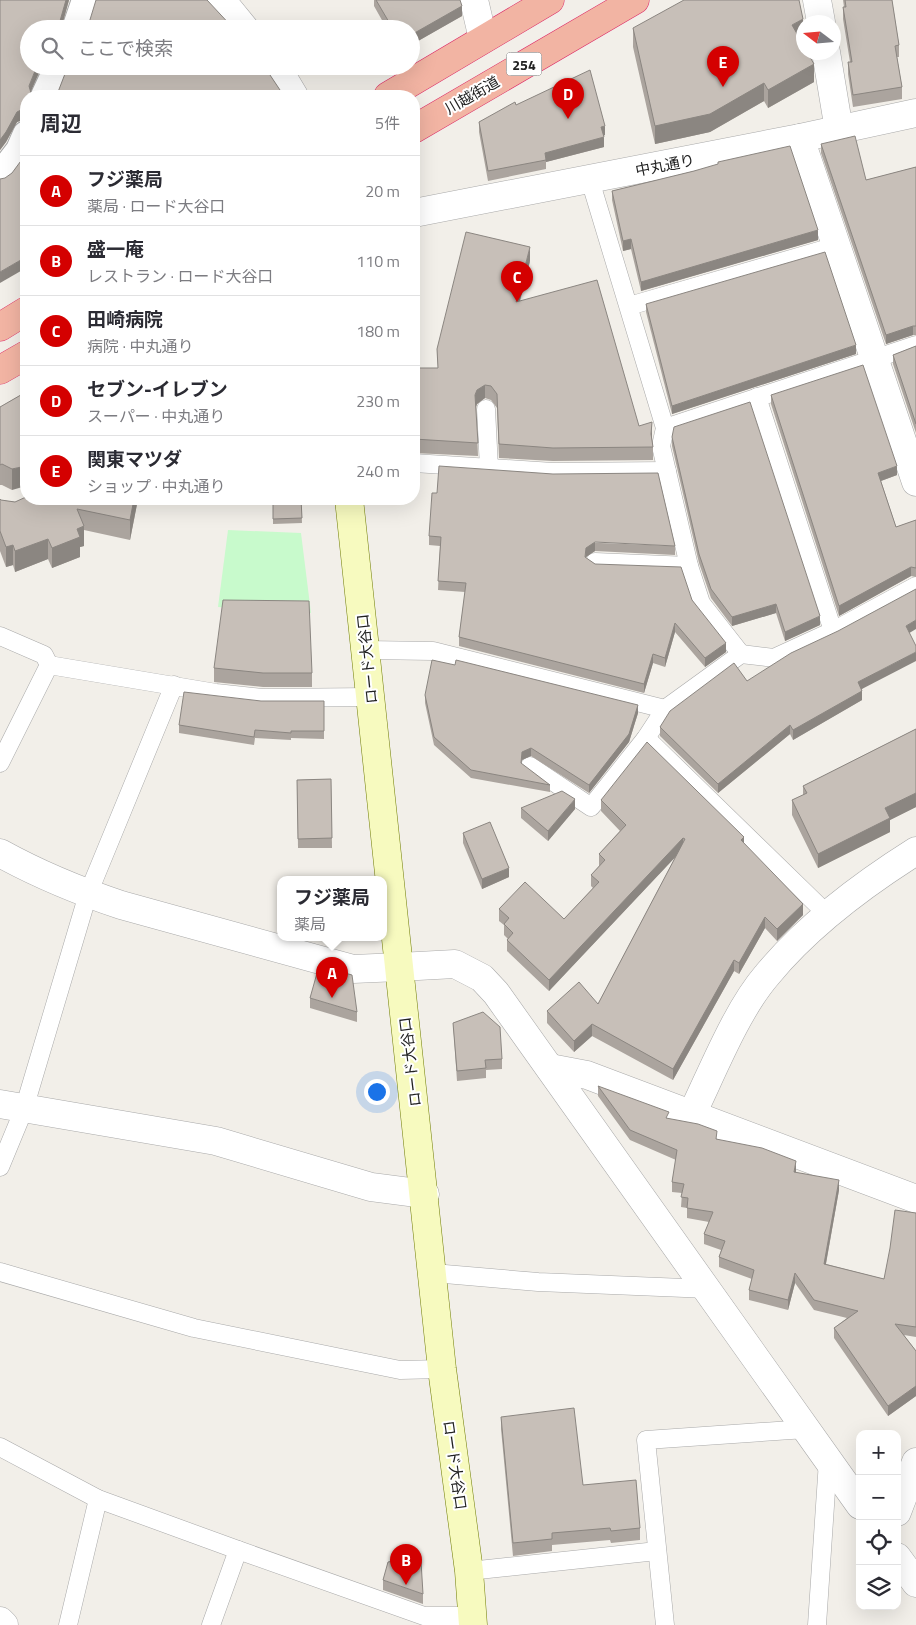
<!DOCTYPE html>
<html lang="ja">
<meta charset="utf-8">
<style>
body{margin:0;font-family:"Titillium Web","Noto Sans JP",sans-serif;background:#f7f7f7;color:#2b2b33}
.controls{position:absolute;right:15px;bottom:15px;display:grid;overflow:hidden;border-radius:10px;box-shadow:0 5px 20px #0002}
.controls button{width:45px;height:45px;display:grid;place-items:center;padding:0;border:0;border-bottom:1px solid #e1e1e2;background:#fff;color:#2b2b33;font:25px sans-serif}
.compass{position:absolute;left:796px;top:15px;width:45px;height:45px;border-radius:50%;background:#fff;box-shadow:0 5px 20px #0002;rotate:286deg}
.you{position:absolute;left:376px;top:1091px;width:18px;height:18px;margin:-12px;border:4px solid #fff;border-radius:50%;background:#1a73e8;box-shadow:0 0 0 8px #1a73e833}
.badge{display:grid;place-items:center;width:32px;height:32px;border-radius:50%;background:#d40000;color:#fff;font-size:16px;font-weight:700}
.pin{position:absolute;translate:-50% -41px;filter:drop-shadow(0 1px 2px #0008)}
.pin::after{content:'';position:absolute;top:26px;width:18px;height:15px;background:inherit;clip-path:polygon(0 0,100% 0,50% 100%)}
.popup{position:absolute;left:277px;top:876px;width:110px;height:65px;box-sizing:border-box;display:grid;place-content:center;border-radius:10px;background:#fff;filter:drop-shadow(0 1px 4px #0005);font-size:16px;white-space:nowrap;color:#7c7c81}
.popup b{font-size:19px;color:#2b2b33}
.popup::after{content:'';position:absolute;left:50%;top:100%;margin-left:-10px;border:10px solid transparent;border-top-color:#fff}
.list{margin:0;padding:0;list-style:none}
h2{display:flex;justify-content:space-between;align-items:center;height:65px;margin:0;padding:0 20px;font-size:21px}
h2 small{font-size:16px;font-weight:400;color:#7c7c81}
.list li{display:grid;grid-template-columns:32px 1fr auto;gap:15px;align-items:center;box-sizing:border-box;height:70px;padding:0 20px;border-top:1px solid #e1e1e2}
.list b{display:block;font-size:19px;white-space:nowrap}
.list p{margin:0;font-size:16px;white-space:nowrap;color:#7c7c81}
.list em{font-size:16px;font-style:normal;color:#7c7c81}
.icon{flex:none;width:28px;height:28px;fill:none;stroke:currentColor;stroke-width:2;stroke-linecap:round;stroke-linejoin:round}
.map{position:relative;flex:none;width:916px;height:1625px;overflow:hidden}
.search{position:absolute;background:#fff;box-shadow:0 5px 20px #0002;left:20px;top:20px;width:400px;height:55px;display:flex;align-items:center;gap:12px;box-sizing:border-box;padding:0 18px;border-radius:28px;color:#7c7c81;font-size:19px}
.panel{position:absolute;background:#fff;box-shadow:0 5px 20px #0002;left:20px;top:90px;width:400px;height:415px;border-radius:20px}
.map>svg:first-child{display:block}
.park{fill:#c8facc}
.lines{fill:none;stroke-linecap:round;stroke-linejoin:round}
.service-casing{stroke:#a9a9a9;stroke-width:19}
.pedestrian-casing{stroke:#a9a9a9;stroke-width:28}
.minor-casing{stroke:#a9a9a9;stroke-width:29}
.tertiary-casing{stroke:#a9a9a9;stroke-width:29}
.secondary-casing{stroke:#707d05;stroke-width:29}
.trunk-casing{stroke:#dc2a67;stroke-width:29}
.service{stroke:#fff;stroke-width:18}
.pedestrian{stroke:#fff;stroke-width:26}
.minor{stroke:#fff;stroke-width:28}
.tertiary{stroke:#fff;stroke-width:28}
.secondary{stroke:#f7fabf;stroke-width:28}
.trunk{stroke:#f2b4a3;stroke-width:28}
.wall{fill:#aba49e}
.shaded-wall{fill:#8b8681}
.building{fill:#c7bfb8;stroke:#8b8681}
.labels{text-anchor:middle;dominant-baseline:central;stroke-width:4;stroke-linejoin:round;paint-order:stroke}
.shield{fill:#fff;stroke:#646464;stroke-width:1}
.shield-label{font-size:14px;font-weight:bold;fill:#222}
.street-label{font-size:15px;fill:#222;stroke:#fff}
</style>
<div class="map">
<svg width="916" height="1625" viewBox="0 0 916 1625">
<rect width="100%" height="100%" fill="#f2efe9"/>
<polygon class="park" points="228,530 301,533 311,613 218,607"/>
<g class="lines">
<defs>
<g id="service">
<polyline points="590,180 665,428 661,446 689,566 701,603 741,654"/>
<polyline points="629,306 836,246"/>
<polyline points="757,397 833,631"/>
<polyline points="486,409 489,468"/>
<polyline points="665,428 916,345"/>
<polyline points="414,463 553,472 667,471"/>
<polyline points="595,562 689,566"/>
<polyline points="0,636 44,655 49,665"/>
<polyline points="366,650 433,651 665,709"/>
<polyline points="646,738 827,914"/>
<polyline points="0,763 49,665 216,693 262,698 371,697"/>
<polyline points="530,766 591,807 646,738 665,709 741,654 774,658 833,631 916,586"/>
<polyline points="0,1167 24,1109 88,894 174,685"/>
<polyline points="0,1272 194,1328 400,1370 442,1369"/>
<polyline points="433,1273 538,1282 709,1289"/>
<polyline points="0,1447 98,1499 238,1550 424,1616 472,1616"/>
<polyline points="469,1571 657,1551"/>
<polyline points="68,1625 98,1499"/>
<polyline points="211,1625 238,1550"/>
<polyline points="665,1625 646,1440 806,1429"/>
<polyline points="817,1625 828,1461"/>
</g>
<g id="pedestrian">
<polyline points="75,29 85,0"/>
<polyline points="44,96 58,66"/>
<polyline points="0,175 19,150 26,134"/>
</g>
<g id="minor">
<polyline points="218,0 227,7 245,29"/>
<polyline points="474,0 483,39"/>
<polyline points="817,0 821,22"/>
<polyline points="826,52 839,130"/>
<polyline points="276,66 294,96"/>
<polyline points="800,138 916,482"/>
<path d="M0,853C38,874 79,891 121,905L353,969L399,967"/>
<polyline points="550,1068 587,1075 916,1199"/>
<polyline points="0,1104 216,1141 371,1187 425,1194"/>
<path d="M691,1116C712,1073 736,1011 767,975C808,925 862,885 916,851"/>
<polyline points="897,1512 916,1462"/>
</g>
<g id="tertiary">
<polyline points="414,213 800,138 916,113"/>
<polyline points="399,967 455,964 482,978 496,993 860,1505"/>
<polyline points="897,1557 916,1583"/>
<polyline points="0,1621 4,1625"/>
</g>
<polyline id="secondary" points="349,499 442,1369 469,1571 473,1625"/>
<g id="trunk">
<polyline points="388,96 550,0"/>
<polyline points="414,129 635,0"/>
<polyline points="0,327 26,311"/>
<polyline points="0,370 26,355"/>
</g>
</defs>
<use href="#service" class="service-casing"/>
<use href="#pedestrian" class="pedestrian-casing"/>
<use href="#minor" class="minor-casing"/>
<use href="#tertiary" class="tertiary-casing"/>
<use href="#secondary" class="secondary-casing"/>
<use href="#trunk" class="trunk-casing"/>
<use href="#service" class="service"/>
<use href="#pedestrian" class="pedestrian"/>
<use href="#minor" class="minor"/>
<use href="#tertiary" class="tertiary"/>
<use href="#secondary" class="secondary"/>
<use href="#trunk" class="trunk"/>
</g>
<g class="wall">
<polygon points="0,0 69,0 62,25 63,28 29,29 26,96 26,119 25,119 17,122 6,142 0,150"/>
<polygon points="374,0 460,0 462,16 411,45 411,29 387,29 374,6"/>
<polygon points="843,0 892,0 899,45 899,57 897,57 902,87 902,99 853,107 848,74 848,62 850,62 843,19 843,7 844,7"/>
<polygon points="633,28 803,38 800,39 814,82 768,108 764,101 710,132 655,144 633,47"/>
<polygon points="516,105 605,135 603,136 604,147 546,162 546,169 488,181 479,132 479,122"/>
<polygon points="821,144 866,180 916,167 916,335 913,335 886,344 821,153"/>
<polygon points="718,162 818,240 641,291 631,249 623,251 612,200 612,191 694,171 718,165"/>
<polygon points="530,261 520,301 639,426 652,435 652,440 653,447 653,460 553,461 499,458 497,408 491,400 485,398 477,404 476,407 478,456 414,453 414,368 438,368 437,349"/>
<polygon points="646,304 856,354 672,414 646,312"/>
<polygon points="916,346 916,433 893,364 893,355"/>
<polygon points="26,392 12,490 2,485 0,485 0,407"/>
<polygon points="771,395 897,475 881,481 896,527 916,520 916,577 911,576 839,616 771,404"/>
<polygon points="672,437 820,625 785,641 776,613 732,626 711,598 699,563 672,446"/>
<polygon points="0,499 1,500 15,502 138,499 130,540 84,530 84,546 80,547 80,557 52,568 48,559 15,572 13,565 6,567 0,551"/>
<polygon points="273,499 301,499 302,523 273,524"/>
<polygon points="429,536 675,546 675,555 595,551 586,557 586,558 595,564 692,600 726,652 705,667 675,632 665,667 653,663 644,693 459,646 459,637 465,592 438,590 440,546 429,545"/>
<polygon points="910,633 862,689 862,700 793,740 790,734 718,793 660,736 660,727 747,681"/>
<polygon points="214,668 312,673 312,687 263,687 214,682"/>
<polygon points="425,695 638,713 629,742 589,793 531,756 522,760 521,764 550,785 550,792 471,778 434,745 425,703"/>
<polygon points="261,701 324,701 324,739 291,738 291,740 255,738 254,745 179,733 179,725"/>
<polygon points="916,729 916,807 890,820 890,832 818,868 792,815 792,800 803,795 803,786"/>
<polygon points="331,779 332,848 298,848 297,780"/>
<polygon points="601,800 744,844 803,915 777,941 765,928 739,974 734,971 673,1080 592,1036 574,1052 547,1023 547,1011 598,1004 676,856 549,991 507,951 507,940 508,939 504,935 504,925 499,921 499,909 564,919 593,888 591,886 591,875 599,866 599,854 620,831 601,811"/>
<polygon points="521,808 575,809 548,841 521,818"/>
<polygon points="463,833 509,877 482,889 463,843"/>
<polygon points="310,998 357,1012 357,1022 310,1008"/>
<polygon points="453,1023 502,1059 502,1069 486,1070 486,1078 457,1081"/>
<polygon points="598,1086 669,1119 717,1139 796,1171 796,1173 839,1190 826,1264 884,1279 916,1213 916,1337 904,1335 916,1351 916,1396 888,1416 834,1338 834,1328 847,1318 814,1310 795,1283 788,1310 749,1300 749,1290 752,1279 719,1267 719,1257 721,1250 704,1244 704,1234 709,1222 687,1218 687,1208 681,1207 682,1193 672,1192 672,1182 676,1160 630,1140 598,1096"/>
<polygon points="501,1417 583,1485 640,1528 640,1540 611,1543 610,1540 552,1545 552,1551 513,1556 501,1429"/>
<polygon points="383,1580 423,1594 423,1604 383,1590"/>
</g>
<g class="shaded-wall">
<polygon points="66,0 69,0 61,29 60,21"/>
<polygon points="462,6 462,16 411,45 411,35"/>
<polygon points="803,19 803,38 792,44 792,25"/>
<polygon points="814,64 814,82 768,108 768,90"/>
<polygon points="37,66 42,66 29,96 29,86"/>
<polygon points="764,83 764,101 710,132 655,144 655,126"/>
<polygon points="25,108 25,119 17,122 6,142 0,150 0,140 17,112"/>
<polygon points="605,126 605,135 601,136 601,127"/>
<polygon points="604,137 604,147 546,162 545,153"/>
<polygon points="818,230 818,240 641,291 641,282"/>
<polygon points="631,239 631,249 623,251 623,241"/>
<polygon points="530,247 530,261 516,315 516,302"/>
<polygon points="26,257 26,268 0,283 0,272"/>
<polygon points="913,326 913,335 886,344 886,335"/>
<polygon points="856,345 856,354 672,414 672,406"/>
<polygon points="485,385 485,398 477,404 475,409 475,395 477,390"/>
<polygon points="652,422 652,435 651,448 651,434"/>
<polygon points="26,466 26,486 12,490 12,469"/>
<polygon points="897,466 897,475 878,482 878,473"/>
<polygon points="134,499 138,499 130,540 130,520"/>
<polygon points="84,526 84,546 80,547 80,557 52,568 52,548 77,529"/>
<polygon points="48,539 48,559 15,572 15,551"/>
<polygon points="595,542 595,551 586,557 585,566 586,548"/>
<polygon points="13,545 13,565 6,567 6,547"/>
<polygon points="911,567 911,576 839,616 839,606"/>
<polygon points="776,604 776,613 732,626 732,617"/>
<polygon points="820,616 820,625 785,641 785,632"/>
<polygon points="916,620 916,629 906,635 906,626"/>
<polygon points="675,623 675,632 665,667 665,658"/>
<polygon points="726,643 726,652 705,667 705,658"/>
<polygon points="916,652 916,661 858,691 858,682"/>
<polygon points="653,654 653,663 644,693 644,684"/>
<polygon points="862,691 862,700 793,740 793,730"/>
<polygon points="638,705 638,713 629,742 589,793 589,785"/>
<polygon points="790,725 790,734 718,793 718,784"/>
<polygon points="531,748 531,756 522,760 521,771 522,752"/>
<polygon points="916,793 916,807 890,820 890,832 818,868 818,854 885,808"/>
<polygon points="575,799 575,809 548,841 548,831"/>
<polygon points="744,837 744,848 741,840"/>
<polygon points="683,838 683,849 549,991 549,980"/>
<polygon points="509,868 509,877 482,889 482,879"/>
<polygon points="803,904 803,915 777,941 777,929"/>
<polygon points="765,917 765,928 739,974 739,963"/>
<polygon points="734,960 734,971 673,1080 673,1069"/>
<polygon points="592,1024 592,1036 574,1052 574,1041"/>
<polygon points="796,1161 796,1171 794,1182 794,1172"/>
<polygon points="839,1180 839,1190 824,1274 824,1264"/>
<polygon points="795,1273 795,1283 788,1310 788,1300"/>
<polygon points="916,1386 916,1396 888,1416 888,1406"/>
</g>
<g class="building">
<polygon points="0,0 66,0 60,21 63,28 65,29 29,29 29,66 37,66 29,86 31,93 35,96 26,96 26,109 25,108 17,112 6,132 0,140"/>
<polygon points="96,0 207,0 234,29 85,29 89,23"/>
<polygon points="376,0 460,0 462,6 411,35 411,29 393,29"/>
<polygon points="684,0 799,0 803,19 792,25 804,46 804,52 807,52 814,64 768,90 764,83 710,114 655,126 633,28"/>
<polygon points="845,0 892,0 899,45 895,46 902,87 853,95 848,62 852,62 843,7 846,7"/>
<polygon points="68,66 264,66 284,96 54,96 58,92"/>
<polygon points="590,70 605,126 601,127 604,137 545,153 546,160 488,171 479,122 515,102 516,105"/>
<polygon points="855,136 866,180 916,167 916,326 913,326 886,335 821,144"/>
<polygon points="790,146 818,230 641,282 631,239 623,241 612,191 694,171 718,164 718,162"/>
<polygon points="26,154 26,257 0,272 0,179 5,178 12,173"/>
<polygon points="466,232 530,247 516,302 597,280 639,426 652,422 651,434 653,447 553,448 499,444 497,394 491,386 485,385 477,390 475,395 478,443 414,439 414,368 438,368 437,349"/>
<polygon points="825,252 856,345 672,406 646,304"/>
<polygon points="916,346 916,424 893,355"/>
<polygon points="863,365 897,466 878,473 896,527 916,520 916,568 911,567 839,606 771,395"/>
<polygon points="26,392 26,466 12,469 2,464 0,465 0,407"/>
<polygon points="750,402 820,616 785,632 776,604 732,617 711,589 699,554 672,437 674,427"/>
<polygon points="439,466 553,474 658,473 675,546 595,542 586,548 585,557 595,564 681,567 692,600 726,643 705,658 675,623 665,658 653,654 644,684 459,637 466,583 438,581 441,537 429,536 432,493 437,493"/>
<polygon points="26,497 26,499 134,499 130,520 77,509 84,526 77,529 80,537 52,548 48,539 15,551 13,545 6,547 0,531 0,499 1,500 15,502"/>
<polygon points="273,499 301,499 302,518 273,519"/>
<polygon points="916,589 916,620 906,626 916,646 916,652 858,682 862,691 793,730 790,725 718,784 660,727 670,711 734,663 747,681 791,653 838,631"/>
<polygon points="223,600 309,601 312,673 263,673 214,668"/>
<polygon points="432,660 455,665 456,660 638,705 629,734 589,785 531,748 522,752 521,763 550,785 471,770 434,737 425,695"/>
<polygon points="184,692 261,701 324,701 324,731 291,731 291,733 255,730 254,737 179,725"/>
<polygon points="916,729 916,793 885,808 890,818 818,854 792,800 807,793 803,786"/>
<polygon points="647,742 744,837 741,840 803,904 777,929 765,917 739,963 734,960 673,1069 592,1024 574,1041 547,1011 579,982 598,1004 685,839 683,838 549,980 507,940 513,933 504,924 509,918 499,909 525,882 564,919 599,882 591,875 605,860 599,854 626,825 601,800"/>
<polygon points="331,779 332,838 298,839 297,780"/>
<polygon points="562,791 575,799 548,831 521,808"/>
<polygon points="490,822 509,868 482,879 463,833"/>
<polygon points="319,966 352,975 357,1012 310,998"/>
<polygon points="483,1012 500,1027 502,1059 485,1060 486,1068 457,1071 453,1023"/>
<polygon points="598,1086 669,1112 666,1118 698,1124 717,1131 716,1139 762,1148 796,1161 794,1172 839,1180 824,1264 884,1279 890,1248 895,1210 916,1213 916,1327 895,1324 916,1351 916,1386 888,1406 834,1328 858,1311 814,1300 795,1273 788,1300 749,1290 754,1270 719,1257 725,1241 704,1234 713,1212 687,1208 688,1198 681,1197 684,1184 672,1182 677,1150 630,1130"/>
<polygon points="574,1408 583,1485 636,1480 640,1528 611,1531 610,1528 552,1533 552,1539 513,1543 501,1417"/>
<polygon points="404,1559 421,1561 423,1594 383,1580 388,1562"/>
</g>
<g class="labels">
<rect class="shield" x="506.5" y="52.5" width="35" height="23" rx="4"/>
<g class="shield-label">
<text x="524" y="64">254</text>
</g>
<g class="street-label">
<text transform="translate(472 95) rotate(-30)">川越街道</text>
<text transform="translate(665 165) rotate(-11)">中丸通り</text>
<text transform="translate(367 659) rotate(-96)">ロード大谷口</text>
<text transform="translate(410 1062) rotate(-97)">ロード大谷口</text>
<text transform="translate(455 1465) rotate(82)">ロード大谷口</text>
</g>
</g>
</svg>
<div class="controls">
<button>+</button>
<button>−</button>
<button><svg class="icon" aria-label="locate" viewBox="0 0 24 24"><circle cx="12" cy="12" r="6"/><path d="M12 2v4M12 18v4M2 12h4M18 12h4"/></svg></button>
<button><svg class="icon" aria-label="layers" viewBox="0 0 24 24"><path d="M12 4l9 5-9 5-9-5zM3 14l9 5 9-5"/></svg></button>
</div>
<svg class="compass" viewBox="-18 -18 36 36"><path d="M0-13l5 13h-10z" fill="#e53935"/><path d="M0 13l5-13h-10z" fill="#7c7c81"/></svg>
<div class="you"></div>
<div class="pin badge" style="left:332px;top:998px">A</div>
<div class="popup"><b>フジ薬局</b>薬局</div>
<div class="pin badge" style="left:406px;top:1585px">B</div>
<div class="pin badge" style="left:517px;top:302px">C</div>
<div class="pin badge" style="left:568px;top:119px">D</div>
<div class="pin badge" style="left:723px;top:87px">E</div>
<div class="search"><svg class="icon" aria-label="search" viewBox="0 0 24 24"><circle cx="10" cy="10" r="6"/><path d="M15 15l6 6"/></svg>ここで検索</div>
<section class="panel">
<h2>周辺<small>5件</small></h2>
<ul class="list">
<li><span class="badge">A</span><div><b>フジ薬局</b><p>薬局 · ロード大谷口</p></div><em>20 m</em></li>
<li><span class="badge">B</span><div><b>盛一庵</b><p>レストラン · ロード大谷口</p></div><em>110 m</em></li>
<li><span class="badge">C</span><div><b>田崎病院</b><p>病院 · 中丸通り</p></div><em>180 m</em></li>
<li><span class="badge">D</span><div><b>セブン-イレブン</b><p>スーパー · 中丸通り</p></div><em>230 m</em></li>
<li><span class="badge">E</span><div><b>関東マツダ</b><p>ショップ · 中丸通り</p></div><em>240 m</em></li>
</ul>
</section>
</div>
